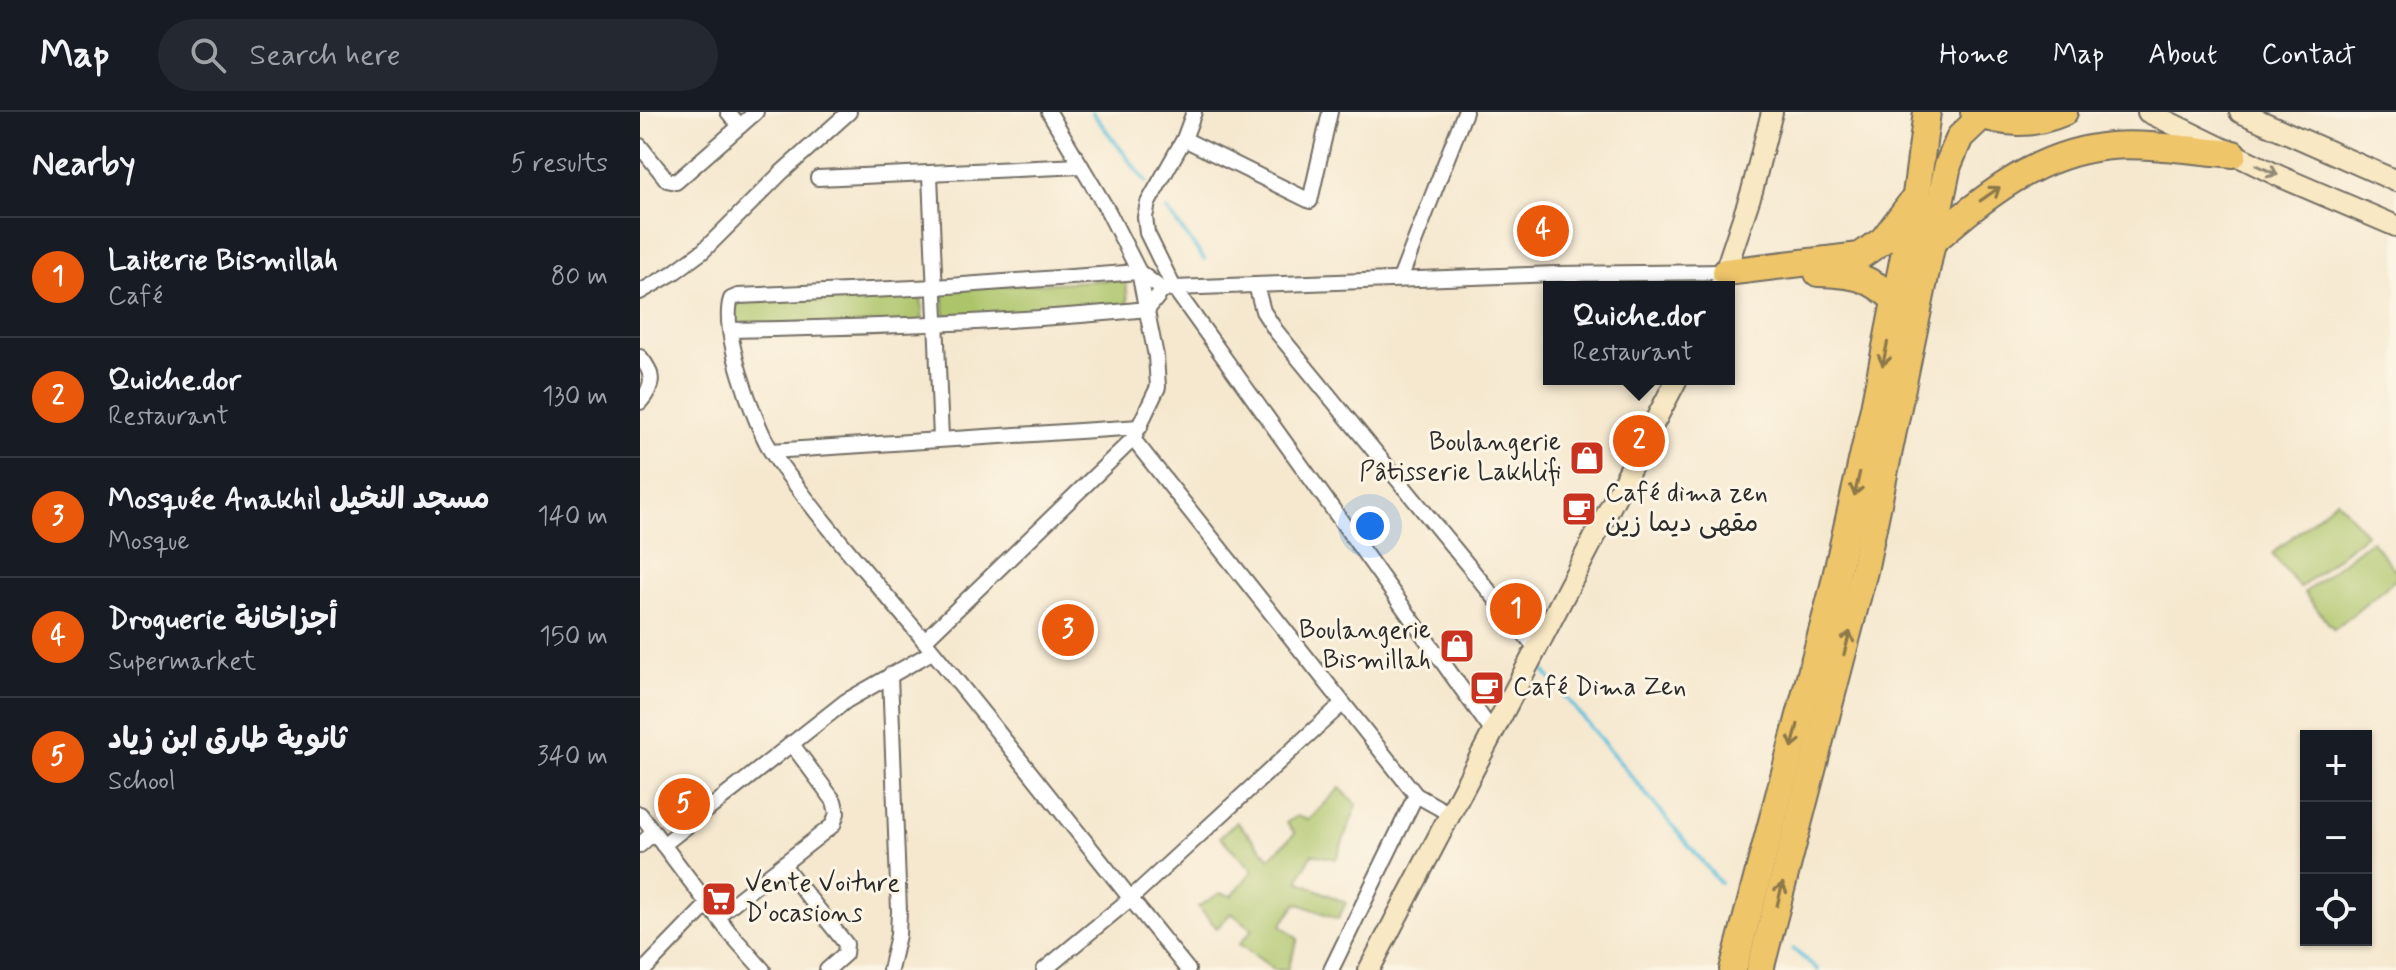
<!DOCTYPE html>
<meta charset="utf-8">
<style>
body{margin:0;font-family:Mynerve,"Playpen Sans Arabic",sans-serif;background:#242831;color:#f1f3f6}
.controls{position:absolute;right:24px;bottom:24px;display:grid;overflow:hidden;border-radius:0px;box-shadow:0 2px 6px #0004}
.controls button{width:72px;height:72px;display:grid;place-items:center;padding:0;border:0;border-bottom:2px solid #363941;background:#171b24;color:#f1f3f6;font:40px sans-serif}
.you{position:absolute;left:730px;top:414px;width:28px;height:28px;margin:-20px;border:6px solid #fff;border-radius:50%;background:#1a73e8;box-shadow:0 0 0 12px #1a73e833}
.badge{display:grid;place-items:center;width:52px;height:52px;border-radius:50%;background:#ea580c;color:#fff;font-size:26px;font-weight:700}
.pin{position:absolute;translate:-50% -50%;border:4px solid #fff;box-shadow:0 2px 8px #0006}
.popup{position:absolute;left:903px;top:169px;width:192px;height:104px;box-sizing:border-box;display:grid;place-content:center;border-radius:0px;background:#171b24;filter:drop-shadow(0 2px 6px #0005);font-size:26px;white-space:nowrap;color:#9ea1a6}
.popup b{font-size:30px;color:#f1f3f6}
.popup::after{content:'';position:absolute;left:50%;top:100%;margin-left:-16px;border:16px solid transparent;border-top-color:#171b24}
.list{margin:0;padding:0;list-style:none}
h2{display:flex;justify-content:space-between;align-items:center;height:104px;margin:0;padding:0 32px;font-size:34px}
h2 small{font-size:26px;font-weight:400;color:#9ea1a6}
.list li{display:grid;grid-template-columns:52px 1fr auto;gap:24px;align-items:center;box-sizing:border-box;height:120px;padding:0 32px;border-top:2px solid #363941}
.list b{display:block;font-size:30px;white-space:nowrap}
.list p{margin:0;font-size:26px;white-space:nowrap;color:#9ea1a6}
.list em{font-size:26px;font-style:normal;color:#9ea1a6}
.icon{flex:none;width:44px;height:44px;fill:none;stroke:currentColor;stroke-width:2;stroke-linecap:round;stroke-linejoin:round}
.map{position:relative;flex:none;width:1756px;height:858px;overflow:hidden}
header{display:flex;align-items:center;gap:48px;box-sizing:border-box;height:112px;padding:0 40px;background:#171b24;border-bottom:2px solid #363941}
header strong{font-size:38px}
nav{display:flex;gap:44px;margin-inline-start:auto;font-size:28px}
.search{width:560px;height:72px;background:#242831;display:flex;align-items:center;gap:20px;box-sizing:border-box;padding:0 28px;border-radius:44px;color:#9ea1a6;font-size:30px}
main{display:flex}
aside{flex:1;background:#171b24}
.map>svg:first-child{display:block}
.green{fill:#adc56a;stroke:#6c784a;stroke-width:2}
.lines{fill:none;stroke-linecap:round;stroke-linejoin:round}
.stream{stroke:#5dbfdb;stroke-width:4}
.street-casing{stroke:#726d64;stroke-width:18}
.secondary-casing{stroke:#726d64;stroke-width:24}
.highway-casing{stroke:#726d64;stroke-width:30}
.street{stroke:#fff;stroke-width:14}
.secondary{stroke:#f8e8c3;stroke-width:20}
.highway{stroke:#eec569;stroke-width:26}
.oneway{stroke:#928a77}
.oneway2{stroke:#8c784a}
.labels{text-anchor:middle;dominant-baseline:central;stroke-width:6;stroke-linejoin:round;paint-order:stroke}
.poi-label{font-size:26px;fill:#2b2b2b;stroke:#fcf5e5;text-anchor:start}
</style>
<header>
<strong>Map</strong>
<div class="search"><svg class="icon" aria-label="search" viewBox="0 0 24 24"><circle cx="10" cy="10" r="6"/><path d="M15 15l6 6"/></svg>Search here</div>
<nav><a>Home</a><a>Map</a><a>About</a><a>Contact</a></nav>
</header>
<main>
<aside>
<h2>Nearby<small>5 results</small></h2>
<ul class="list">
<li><span class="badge">1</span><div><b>Laiterie Bismillah</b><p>Café</p></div><em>80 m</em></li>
<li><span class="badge">2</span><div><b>Quiche.dor</b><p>Restaurant</p></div><em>130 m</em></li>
<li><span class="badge">3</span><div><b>Mosquée Anakhil مسجد النخيل</b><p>Mosque</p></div><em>140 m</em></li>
<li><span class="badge">4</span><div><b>Droguerie أجزاخانة</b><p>Supermarket</p></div><em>150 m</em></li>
<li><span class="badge">5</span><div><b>ثانوية طارق ابن زياد</b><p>School</p></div><em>340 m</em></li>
</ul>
</aside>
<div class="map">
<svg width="1756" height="858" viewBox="0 0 1756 858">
<rect width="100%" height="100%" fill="#fcf5e5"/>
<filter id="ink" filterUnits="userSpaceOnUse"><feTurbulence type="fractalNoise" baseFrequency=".0125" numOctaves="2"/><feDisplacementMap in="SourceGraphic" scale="16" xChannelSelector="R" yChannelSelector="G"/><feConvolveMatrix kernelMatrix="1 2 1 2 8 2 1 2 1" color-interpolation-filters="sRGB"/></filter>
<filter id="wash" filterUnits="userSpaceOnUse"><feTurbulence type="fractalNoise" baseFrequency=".006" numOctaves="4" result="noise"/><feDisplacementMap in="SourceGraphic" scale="32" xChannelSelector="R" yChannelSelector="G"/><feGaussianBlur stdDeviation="1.8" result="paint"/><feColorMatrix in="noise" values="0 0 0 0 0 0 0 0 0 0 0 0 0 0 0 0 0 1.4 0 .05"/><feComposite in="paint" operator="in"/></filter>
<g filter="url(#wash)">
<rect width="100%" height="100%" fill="#f5e8cf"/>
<g class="green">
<polygon points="486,167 488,194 305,213 303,177"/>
<polygon points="281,181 283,214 95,215 93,190"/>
<polygon points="1697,388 1726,422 1660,476 1632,442"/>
<polygon points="1731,428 1756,459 1756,467 1694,518 1664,481"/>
<polygon points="700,676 717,693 696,747 672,742 658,769 706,791 698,807 657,791 641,813 658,827 647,858 635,858 599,832 613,817 591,801 577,816 558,795 580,781 592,784 613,758 580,725 597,710 630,746 655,721 646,711 657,704 669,708"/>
</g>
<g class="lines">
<g class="stream">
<polyline points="452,0 506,70"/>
<polyline points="527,98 564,147"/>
<polyline points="866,511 874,521"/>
<polyline points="904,559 1080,771"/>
<polyline points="1153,837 1178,858"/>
</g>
</g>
</g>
<g filter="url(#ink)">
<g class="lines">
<defs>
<g id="street">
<polyline points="88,0 100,14"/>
<polyline points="554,0 544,27 508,91 505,105 507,121 534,176 852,619"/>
<polyline points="544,27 670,89 690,0"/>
<polyline points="0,34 27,68 36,70 116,0"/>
<polyline points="290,63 301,326"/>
<polyline points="178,66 441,54"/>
<polyline points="760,167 825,0"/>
<polyline points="616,173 623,199 636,219 895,535"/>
<path d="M523,178L499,160L296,175L98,184L91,187C80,218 114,309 130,337C138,351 149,364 159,377C197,429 241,476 282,526C372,636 459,748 548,858"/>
<polyline points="0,180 33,161 63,139 142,60 209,0"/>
<path d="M91,218C230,215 369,211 508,197L523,178L534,176L916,162L1086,160"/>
<path d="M0,245C14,261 15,273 0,290"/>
<polyline points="493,327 776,683 810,702"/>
<polyline points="131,339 500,315"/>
<polyline points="284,529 493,327 518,275 516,244 499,160 468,99 409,0"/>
<polyline points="250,563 259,799 258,823 250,858"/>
<polyline points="0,702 89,820 123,858"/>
<polyline points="0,733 13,721"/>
<polyline points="23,733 206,589 292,540"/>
<polyline points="143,753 206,832 205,842 187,858"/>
<polyline points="77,804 193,713 197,701 194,689 151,631"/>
<polyline points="4,858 68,792"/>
<polyline points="404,858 490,787 702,592"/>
<polyline points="691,858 776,683"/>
</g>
<g id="secondary">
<polyline points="1508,0 1639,64 1756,114"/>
<polyline points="1600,0 1756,69"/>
<polyline points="1080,175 1112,79 1132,0"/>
<polyline points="729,858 1037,267"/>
</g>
<g id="highway">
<path d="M1334,0C1363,13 1394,13 1424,0"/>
<path d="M1290,132C1343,86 1397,40 1471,34C1508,31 1556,39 1593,42"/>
<polyline points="1086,160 1220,144 1243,128 1272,90"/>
<path d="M1178,161C1213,162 1229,164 1255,188"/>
<polyline points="1093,858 1193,478 1234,296 1276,83 1287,0"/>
<polyline points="1120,858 1224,459 1308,53 1320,25 1342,4"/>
</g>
</defs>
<use href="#street" class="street-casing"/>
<use href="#secondary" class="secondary-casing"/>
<use href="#highway" class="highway-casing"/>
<use href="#street" class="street"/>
<use href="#secondary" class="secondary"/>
<use href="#highway" class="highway"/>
</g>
<defs><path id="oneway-shaft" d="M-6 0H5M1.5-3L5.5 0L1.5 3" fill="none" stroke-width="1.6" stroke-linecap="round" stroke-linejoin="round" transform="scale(2)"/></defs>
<use class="oneway" href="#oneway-shaft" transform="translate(1627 58) rotate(25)"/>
<g class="oneway2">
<use href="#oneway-shaft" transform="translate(1350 82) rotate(-35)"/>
<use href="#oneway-shaft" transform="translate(1245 242) rotate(102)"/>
<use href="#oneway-shaft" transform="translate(1217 372) rotate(103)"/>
<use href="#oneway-shaft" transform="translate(1207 531) rotate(-75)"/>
<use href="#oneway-shaft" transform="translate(1155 624) rotate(104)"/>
<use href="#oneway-shaft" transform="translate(1140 782) rotate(-76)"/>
</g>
</g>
<defs>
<symbol id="shop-square" viewBox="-11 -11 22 22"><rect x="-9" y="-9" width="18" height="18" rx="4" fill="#c8321e" stroke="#fcf5e5"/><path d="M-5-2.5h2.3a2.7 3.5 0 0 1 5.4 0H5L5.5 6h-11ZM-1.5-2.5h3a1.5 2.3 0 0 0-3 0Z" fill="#fff"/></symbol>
<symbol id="cafe-square" viewBox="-11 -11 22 22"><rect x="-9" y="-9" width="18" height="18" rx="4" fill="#c8321e" stroke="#fcf5e5"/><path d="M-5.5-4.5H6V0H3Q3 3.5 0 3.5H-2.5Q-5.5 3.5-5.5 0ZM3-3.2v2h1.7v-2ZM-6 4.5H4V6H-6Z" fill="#fff"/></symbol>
<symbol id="supermarket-square" viewBox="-11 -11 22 22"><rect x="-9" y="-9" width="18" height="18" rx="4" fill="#c8321e" stroke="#fcf5e5"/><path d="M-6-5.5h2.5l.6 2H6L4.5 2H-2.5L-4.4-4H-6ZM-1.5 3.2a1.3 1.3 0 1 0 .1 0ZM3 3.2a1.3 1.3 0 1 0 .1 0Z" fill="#fff"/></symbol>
</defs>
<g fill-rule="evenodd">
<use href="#shop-square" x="927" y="326" width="40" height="40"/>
<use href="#cafe-square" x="919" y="377" width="40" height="40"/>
<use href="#shop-square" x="797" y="514" width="40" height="40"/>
<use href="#cafe-square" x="827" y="556" width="40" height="40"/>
<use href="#supermarket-square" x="59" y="767" width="40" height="40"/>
</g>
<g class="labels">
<g class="poi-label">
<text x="921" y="331" text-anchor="end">Boulangerie<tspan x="921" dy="30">Pâtisserie Lakhlifi</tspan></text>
<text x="965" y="382">Café dima zen<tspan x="965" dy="30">مقهى ديما زين</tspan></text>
<text x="791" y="519" text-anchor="end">Boulangerie<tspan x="791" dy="30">Bismillah</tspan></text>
<text x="873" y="576">Café Dima Zen</text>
<text x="105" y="772">Vente Voiture<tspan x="105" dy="30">D'ocasions</tspan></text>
</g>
</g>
</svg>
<div class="controls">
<button>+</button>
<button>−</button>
<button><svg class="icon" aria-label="locate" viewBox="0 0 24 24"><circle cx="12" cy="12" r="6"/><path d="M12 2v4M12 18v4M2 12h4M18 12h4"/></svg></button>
</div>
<div class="you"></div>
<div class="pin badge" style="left:876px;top:497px">1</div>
<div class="pin badge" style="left:999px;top:329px">2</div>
<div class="popup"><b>Quiche.dor</b>Restaurant</div>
<div class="pin badge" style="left:428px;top:518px">3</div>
<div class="pin badge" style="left:903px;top:119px">4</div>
<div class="pin badge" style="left:44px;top:692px">5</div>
</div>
</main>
